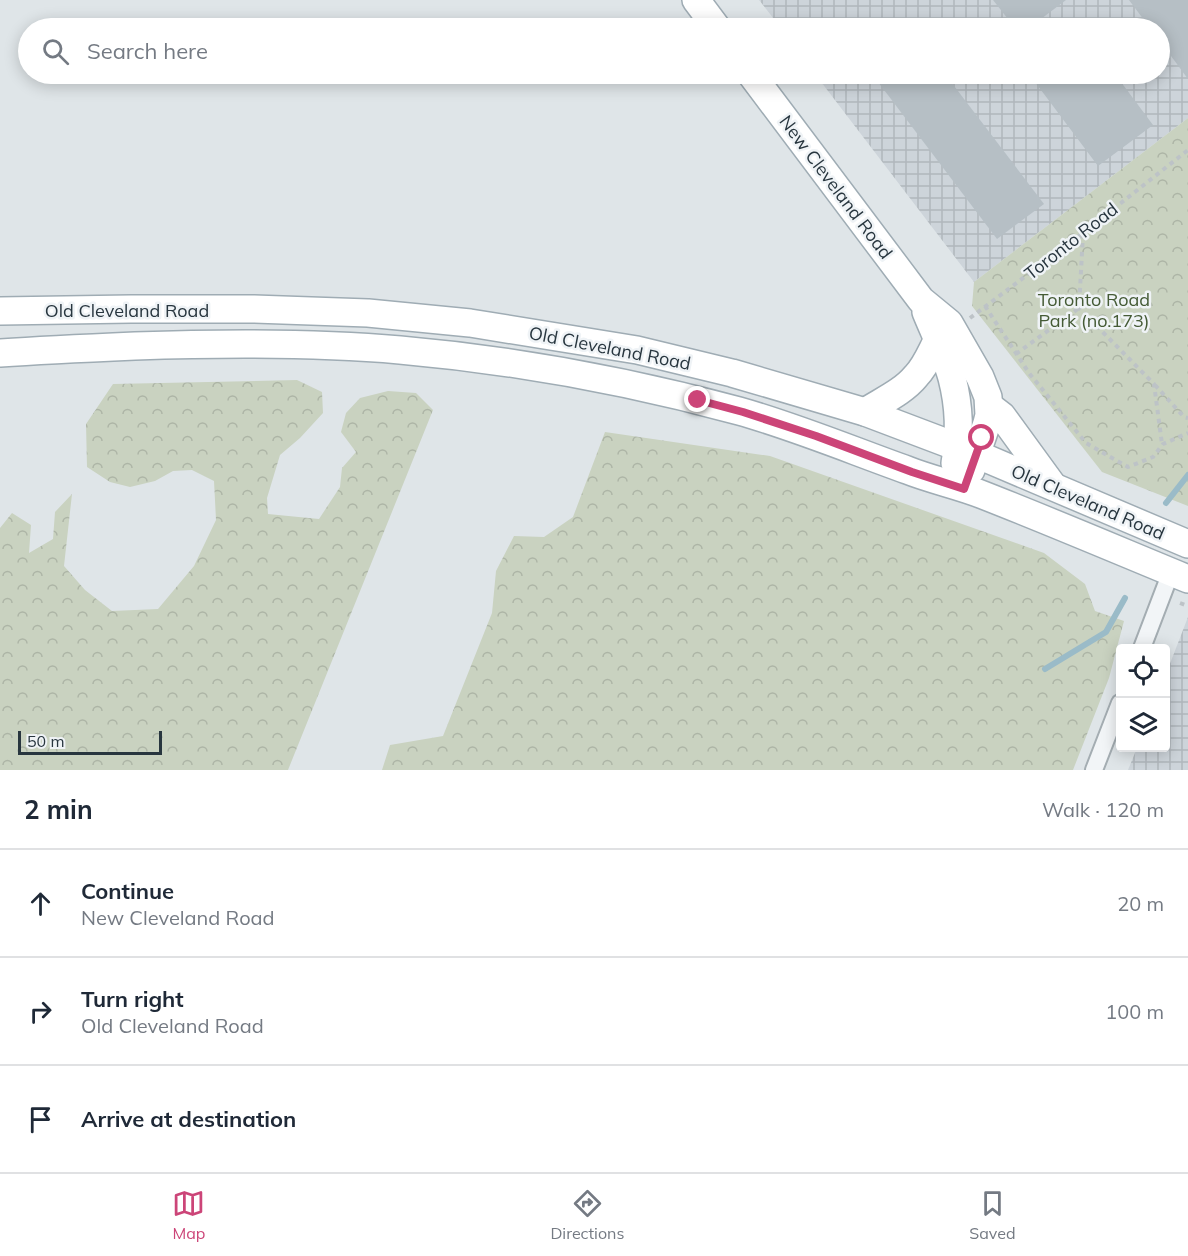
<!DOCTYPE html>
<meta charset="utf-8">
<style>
body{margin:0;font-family:Mulish,sans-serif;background:#f6f6f7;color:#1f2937}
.controls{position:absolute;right:18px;bottom:18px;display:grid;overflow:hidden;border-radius:6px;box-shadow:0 3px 15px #0003}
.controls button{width:54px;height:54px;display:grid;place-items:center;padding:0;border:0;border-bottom:2px solid #e0e1e3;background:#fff;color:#1f2937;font:30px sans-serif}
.scale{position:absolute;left:18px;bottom:15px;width:144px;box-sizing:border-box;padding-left:6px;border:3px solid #28363f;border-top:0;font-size:16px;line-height:21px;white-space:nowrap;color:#28363f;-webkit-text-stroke:4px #eff3f6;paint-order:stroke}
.stop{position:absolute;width:18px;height:18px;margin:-14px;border:4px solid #cc4578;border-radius:50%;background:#fff}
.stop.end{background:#cc4578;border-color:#fff;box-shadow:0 2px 6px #0008}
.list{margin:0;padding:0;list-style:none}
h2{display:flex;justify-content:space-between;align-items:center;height:78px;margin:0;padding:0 24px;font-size:26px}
h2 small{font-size:20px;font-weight:400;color:#747a83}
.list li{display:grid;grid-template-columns:39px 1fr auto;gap:18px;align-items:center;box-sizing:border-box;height:108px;padding:0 24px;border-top:2px solid #e0e1e3}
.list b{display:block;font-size:22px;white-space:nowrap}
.list p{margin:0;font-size:20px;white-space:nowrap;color:#747a83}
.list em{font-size:20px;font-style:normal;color:#747a83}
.icon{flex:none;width:33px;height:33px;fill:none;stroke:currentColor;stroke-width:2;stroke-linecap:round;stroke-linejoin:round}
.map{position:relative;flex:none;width:1188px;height:770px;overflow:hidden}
.search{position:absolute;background:#fff;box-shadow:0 3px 15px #0003;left:18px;right:18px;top:18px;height:66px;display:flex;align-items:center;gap:15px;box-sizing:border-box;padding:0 21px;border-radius:33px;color:#747a83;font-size:22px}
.sheet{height:402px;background:#fff}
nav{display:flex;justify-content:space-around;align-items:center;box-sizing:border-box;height:84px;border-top:2px solid #e0e1e3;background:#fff;font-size:16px;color:#747a83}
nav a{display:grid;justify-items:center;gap:3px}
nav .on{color:#cc4578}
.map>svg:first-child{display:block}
.industrial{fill:url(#industrial-grid)}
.forest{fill:url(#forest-crowns)}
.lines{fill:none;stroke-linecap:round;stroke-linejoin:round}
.stream{stroke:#9abbc8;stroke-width:6}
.building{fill:#b6bfc5}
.street-casing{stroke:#a4adb2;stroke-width:20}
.primary-casing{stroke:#9facb4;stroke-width:30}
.path{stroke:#bdc3c7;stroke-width:4;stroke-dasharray:4.5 4.5;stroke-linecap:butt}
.street{stroke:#f2f5f7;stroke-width:16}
.primary{stroke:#fff;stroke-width:27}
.route{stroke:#cc4578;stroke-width:8}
.labels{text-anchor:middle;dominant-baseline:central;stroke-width:5;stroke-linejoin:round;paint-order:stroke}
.street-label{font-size:18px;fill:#28363f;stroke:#eff3f6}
.park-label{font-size:18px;fill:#455b36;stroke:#eff3f6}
</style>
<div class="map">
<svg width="1188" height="770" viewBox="0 0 1188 770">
<defs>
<pattern id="industrial-grid" width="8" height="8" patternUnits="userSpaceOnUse" patternTransform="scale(1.5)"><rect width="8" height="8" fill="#cdd4da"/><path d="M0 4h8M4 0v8" fill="none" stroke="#b0b7bc"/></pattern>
<pattern id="forest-crowns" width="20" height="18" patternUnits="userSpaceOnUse" patternTransform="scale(1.5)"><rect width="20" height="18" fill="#c9d2c0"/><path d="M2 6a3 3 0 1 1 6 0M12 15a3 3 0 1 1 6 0" fill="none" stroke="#adb5a6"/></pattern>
</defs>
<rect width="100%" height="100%" fill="#dfe5e8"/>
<g class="industrial">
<polygon points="759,0 1188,0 1188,118 974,282 815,74 1160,74 1160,28 781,28"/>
<polygon points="1188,617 1188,770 1128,770 1137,748 1166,748 1166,674"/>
</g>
<g class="forest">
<polygon points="1188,118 1188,506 1102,472 972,306 974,282"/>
<polygon points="297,380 322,392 323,413 300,438 280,455 267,498 268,514 319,519 340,487 342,468 356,452 341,432 346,413 360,398 388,391 416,393 433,410 288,770 0,770 0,528 12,513 31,525 29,553 53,539 55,512 72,494 64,566 85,590 112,611 158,609 194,566 216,520 214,481 192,470 173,471 155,481 130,487 110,482 87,467 86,424 113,384"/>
<polygon points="605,432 770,456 1044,553 1085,584 1095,611 1124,621 1109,678 1073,770 382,770 390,745 443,736 492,613 496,571 514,536 544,537 573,517"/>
</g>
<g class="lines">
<g class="stream">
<polyline points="1166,503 1188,475"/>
<polyline points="1045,669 1106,632 1125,598"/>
</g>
</g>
<g class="building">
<polygon points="993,0 1066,0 1029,28 1015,28"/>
<polygon points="1129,0 1188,0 1188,79 1160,41 1160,28 1150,28"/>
<polygon points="872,74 945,74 1044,204 997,239"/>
<polygon points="1029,74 1115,74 1153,125 1098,166"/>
</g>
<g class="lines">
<defs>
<g id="street">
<polyline points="1142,648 1171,572"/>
<polyline points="1094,770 1120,703"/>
</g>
<g id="primary">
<polyline points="696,0 717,28"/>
<polyline points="751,74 921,300 949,323 980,377 988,397 989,415 987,423 971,470"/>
<polyline points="0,311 131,309 254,309 368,313 470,323 637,350 732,373 865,412 976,454 1188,544"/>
<path d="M926,312C935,334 946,356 952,378C959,405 960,436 955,463"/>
<path d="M0,353C45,350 90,348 135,346C223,343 312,342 400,350C514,360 628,381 739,411C796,427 851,450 907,470C932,480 958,485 983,495C1052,522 1120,551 1188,579"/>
<polyline points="989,406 1002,416 1053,486"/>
<path d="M865,412C882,401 903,392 916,376C926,366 931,352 938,339"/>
</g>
</defs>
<use href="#street" class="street-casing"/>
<use href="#primary" class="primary-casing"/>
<g class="path">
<polyline points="1083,234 1079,308 1154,384 1162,444"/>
<polyline points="985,306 1029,373 1086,443 1128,467 1153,457 1163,444 1188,433"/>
<polyline points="970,318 1083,233 1188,150"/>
<polyline points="1016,354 1079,308"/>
<polyline points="1155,385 1184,417 1188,418"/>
<polyline points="1180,603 1188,606"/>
</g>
<use href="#street" class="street"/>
<use href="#primary" class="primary"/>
</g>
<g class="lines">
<polyline class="route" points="698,400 743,412 816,436 912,472 964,489 982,438"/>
</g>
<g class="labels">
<g class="street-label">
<text transform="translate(836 187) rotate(53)">New Cleveland Road</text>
<text transform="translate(1071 241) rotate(-38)">Toronto Road</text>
<text x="127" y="310">Old Cleveland Road</text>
<text transform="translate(610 348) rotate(11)">Old Cleveland Road</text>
<text transform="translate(1088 502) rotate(23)">Old Cleveland Road</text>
</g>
<g class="park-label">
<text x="1094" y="299">Toronto Road<tspan x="1094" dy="21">Park (no.173)</tspan></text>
</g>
</g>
</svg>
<div class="controls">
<button><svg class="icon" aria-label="locate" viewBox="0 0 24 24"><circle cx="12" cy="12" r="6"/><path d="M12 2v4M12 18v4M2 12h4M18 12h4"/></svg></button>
<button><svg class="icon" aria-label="layers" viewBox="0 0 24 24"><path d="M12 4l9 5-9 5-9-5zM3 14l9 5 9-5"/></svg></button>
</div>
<div class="scale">50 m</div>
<div class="stop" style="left:982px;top:438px"></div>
<div class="stop end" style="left:698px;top:400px"></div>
<div class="search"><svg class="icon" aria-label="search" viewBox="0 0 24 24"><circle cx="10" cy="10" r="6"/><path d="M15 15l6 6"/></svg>Search here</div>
</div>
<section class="sheet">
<h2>2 min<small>Walk · 120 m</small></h2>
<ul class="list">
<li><svg class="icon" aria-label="ahead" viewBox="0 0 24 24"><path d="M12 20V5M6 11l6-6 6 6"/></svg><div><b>Continue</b><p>New Cleveland Road</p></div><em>20 m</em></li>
<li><svg class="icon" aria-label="right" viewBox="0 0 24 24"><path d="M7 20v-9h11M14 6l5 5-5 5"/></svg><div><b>Turn right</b><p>Old Cleveland Road</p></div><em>100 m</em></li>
<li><svg class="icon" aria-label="arrive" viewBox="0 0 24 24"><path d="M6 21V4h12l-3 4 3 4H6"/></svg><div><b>Arrive at destination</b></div></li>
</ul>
</section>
<nav>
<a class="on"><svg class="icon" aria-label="map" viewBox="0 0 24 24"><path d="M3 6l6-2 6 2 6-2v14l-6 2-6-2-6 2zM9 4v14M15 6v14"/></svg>Map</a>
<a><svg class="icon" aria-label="directions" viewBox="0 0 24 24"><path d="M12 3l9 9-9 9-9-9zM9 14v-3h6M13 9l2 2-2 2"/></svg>Directions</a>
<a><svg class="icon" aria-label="saved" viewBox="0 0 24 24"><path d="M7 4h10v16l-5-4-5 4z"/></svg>Saved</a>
</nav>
